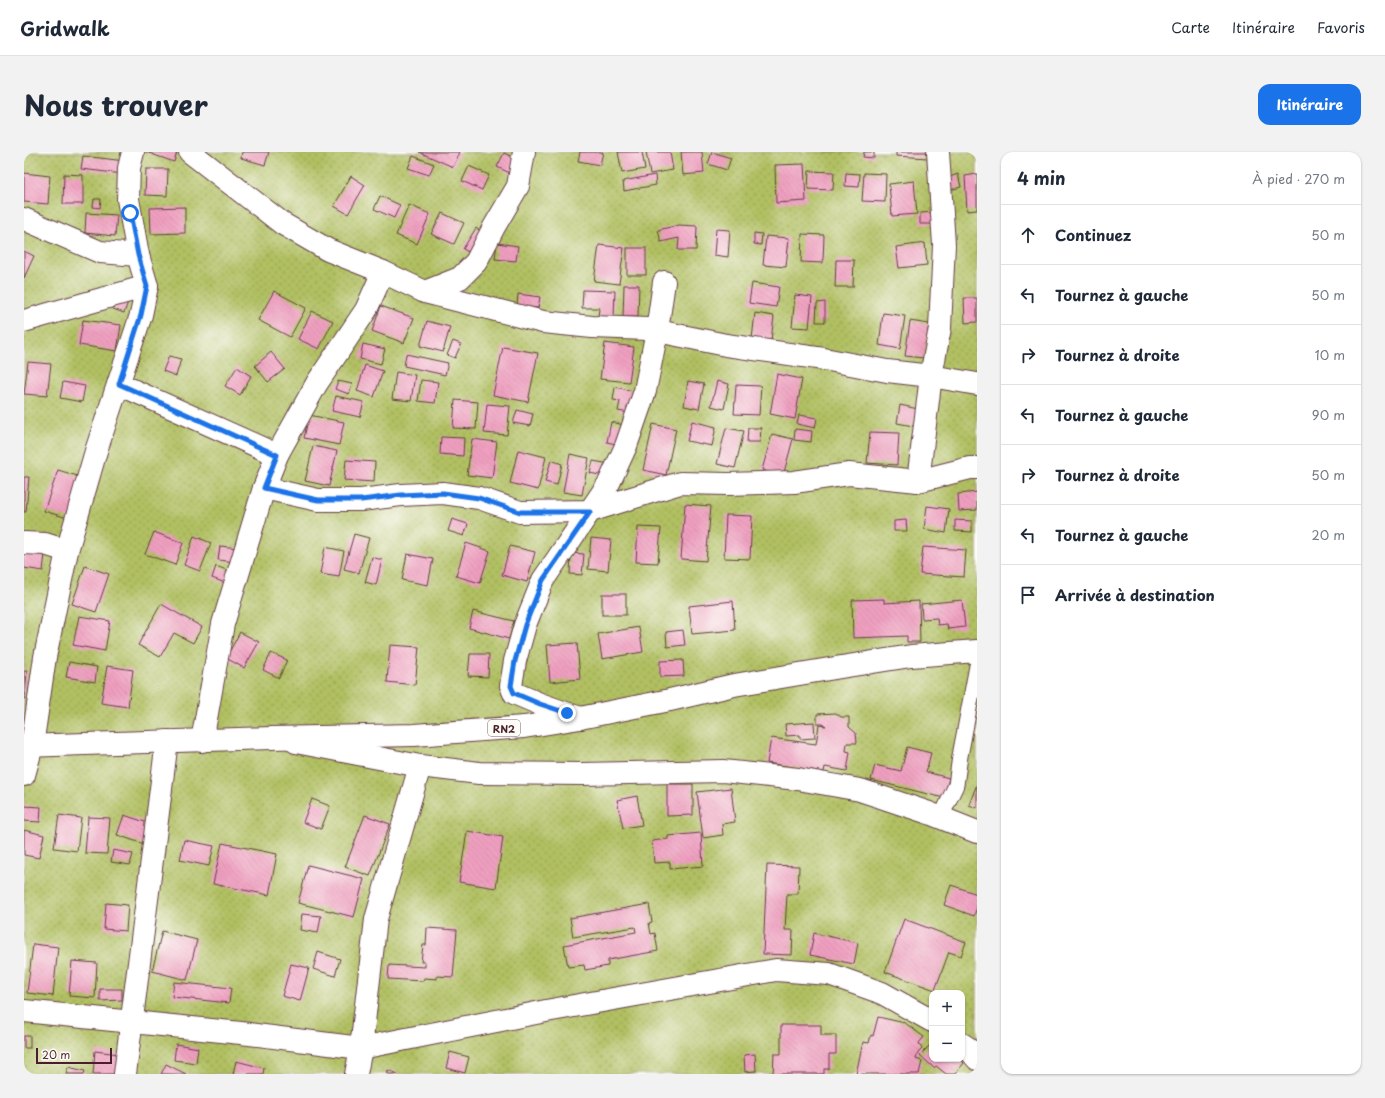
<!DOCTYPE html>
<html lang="fr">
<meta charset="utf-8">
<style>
body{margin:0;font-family:"Playpen Sans",sans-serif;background:#f2f2f3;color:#1f2937}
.controls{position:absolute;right:12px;bottom:12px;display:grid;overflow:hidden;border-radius:8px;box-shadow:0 1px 3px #0004}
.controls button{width:36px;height:36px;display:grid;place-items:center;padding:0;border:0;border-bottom:1px solid #e0e1e3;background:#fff;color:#1f2937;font:20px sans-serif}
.scale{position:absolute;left:12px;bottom:10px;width:76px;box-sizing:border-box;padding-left:4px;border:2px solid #4a1f2b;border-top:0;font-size:11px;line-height:14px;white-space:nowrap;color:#4a1f2b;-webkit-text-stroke:3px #fdfcf7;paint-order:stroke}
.stop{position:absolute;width:12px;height:12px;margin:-9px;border:3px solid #1a73e8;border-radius:50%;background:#fff}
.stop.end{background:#1a73e8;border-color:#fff;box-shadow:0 1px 4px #0008}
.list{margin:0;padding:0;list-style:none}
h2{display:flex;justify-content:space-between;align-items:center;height:52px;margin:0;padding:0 16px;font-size:17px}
h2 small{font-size:13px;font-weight:400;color:#747a83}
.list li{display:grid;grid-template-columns:26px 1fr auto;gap:12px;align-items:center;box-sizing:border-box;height:60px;padding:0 16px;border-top:1px solid #e0e1e3}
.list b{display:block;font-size:15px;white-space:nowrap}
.list em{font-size:13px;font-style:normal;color:#747a83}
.icon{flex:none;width:22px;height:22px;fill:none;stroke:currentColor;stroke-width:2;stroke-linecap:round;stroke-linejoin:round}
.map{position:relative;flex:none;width:953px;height:922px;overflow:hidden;border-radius:12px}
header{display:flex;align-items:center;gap:24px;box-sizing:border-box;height:56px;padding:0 20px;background:#fff;border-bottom:1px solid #e0e1e3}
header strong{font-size:19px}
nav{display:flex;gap:22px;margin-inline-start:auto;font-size:14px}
.intro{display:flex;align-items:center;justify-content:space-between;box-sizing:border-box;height:96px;padding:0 24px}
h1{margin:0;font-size:28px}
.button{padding:10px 18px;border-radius:12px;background:#1a73e8;color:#fff;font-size:14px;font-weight:700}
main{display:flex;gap:24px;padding:0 24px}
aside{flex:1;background:#fff;border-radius:12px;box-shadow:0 1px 3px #0004}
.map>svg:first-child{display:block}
.park{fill:url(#park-dots);stroke:#7e7046;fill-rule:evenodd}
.building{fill:url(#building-back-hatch)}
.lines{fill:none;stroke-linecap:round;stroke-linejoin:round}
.lane-casing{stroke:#633c42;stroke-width:17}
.street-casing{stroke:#633c42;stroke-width:24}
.highway-casing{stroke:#633c42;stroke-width:24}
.lane{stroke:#fff;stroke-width:15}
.street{stroke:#fff;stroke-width:22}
.highway{stroke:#fff;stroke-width:22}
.route{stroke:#1a73e8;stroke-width:5}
.labels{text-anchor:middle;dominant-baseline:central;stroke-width:4;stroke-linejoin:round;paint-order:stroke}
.shield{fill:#fdfcf7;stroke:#806168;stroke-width:1}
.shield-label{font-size:10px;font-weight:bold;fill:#4a1f2b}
</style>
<header>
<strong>Gridwalk</strong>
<nav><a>Carte</a><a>Itinéraire</a><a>Favoris</a></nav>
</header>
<div class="intro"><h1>Nous trouver</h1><a class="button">Itinéraire</a></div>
<main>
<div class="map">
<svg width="953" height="922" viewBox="0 0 953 922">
<defs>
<pattern id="park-dots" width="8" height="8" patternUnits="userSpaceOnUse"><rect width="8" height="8" fill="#b1c062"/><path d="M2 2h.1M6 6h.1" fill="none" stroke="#929b51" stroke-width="1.8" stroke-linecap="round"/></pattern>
<pattern id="building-back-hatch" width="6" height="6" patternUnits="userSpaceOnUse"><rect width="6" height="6" fill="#ef9fbf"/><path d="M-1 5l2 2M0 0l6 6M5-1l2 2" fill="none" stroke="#ce88a4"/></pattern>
</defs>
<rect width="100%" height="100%" fill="#fdfcf7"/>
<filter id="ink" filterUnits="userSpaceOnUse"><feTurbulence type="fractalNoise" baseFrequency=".025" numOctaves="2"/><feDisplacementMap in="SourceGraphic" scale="8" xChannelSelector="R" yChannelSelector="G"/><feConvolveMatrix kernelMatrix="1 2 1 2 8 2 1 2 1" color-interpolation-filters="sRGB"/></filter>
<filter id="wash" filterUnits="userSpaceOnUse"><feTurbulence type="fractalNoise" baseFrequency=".012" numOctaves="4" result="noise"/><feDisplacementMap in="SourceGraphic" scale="16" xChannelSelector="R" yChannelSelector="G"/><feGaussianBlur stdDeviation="0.9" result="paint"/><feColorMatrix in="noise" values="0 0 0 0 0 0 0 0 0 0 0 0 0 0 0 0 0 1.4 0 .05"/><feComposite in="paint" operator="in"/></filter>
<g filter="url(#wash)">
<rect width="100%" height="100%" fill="#f2e1c4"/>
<path class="park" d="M0,0H953V922H0ZM908,841H938V907H908Z"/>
<g id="blocks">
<g class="building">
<polygon points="122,0 153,0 150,10"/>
<polygon points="218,0 245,0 241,13 217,6"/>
<polygon points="395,0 436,0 429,15"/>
<polygon points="556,0 579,0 576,13 554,9"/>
<polygon points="594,0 618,0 621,17 598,21"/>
<polygon points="622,0 646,0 649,18 626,22"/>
<polygon points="657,0 678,0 680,21 659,23"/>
<polygon points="688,0 707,6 703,18 684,12"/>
<polygon points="840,0 850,0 850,6 839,5"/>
<polygon points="872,0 905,0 904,6 872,4"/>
<polygon points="480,1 495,8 488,22 473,15"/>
<polygon points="59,4 101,9 99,22 57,17"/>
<polygon points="389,4 410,12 405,23 384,16"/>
<polygon points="780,12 782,49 752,51 751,13"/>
<polygon points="445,14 465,23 458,38 438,29"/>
<polygon points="122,17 144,17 143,44 121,43"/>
<polygon points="785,19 810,20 809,38 784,37"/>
<polygon points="0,21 26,24 24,52 0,50"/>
<polygon points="822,21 836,22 835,35 821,34"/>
<polygon points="840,21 862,22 861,50 838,49"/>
<polygon points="40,22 59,23 59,52 39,52"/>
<polygon points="934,22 937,35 926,38 923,26"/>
<polygon points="953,22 953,58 943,59 941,24"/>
<polygon points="631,23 632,33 600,39 599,29"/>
<polygon points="327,24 341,33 324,62 310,54"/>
<polygon points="890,29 893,62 868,64 865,32"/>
<polygon points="356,44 376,53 370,66 350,57"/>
<polygon points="70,47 77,47 76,56 69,55"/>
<polygon points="385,53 406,62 393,92 372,83"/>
<polygon points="161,55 161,81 127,82 126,56"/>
<polygon points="914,60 914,72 896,72 896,61"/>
<polygon points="62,61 93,63 91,84 61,81"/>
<polygon points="418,61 440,71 430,92 407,82"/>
<polygon points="655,73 673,74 672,98 654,98 655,86 637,90 634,78"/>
<polygon points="452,76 462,83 450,103 439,97"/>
<polygon points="692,77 706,78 704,105 690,103"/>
<polygon points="730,81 738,82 737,93 730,92"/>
<polygon points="778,82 800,83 799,111 777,110"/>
<polygon points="742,84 765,86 762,115 739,113"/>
<polygon points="473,91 494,94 492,109 471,107"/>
<polygon points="901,91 903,113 875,116 872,95"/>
<polygon points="575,93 600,96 595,132 570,129"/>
<rect x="603" y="96" width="19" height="27"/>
<polygon points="0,99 10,104 0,126"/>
<polygon points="812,108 830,108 829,135 811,135"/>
<polygon points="728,131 755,135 752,155 725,151"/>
<polygon points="600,133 615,133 614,165 599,165"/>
<polygon points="559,138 591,139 590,165 574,165 575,156 558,156"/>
<polygon points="250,139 282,156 266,185 234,168"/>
<polygon points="494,142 516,145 514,156 493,154"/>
<polygon points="771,143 788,145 785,176 768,175"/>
<polygon points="93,146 104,150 100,161 89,157"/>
<polygon points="940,146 953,146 953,170 941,171"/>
<polygon points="801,150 801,170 792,170 793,151"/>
<polygon points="357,154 390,166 380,191 348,179"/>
<polygon points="288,159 309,169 295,197 274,187"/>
<polygon points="731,161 750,164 747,189 728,187"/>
<polygon points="859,161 881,164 876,197 855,193"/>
<polygon points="59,168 97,173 93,199 55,193"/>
<polygon points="403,169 426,175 419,200 396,194"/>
<polygon points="886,169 905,172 900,206 881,204"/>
<polygon points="429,189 437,192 431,206 423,203"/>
<polygon points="581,191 610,195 605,230 576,227"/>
<polygon points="339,192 361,197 357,212 336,207"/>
<polygon points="479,195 514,201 504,250 469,243"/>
<polygon points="247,200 261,217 244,230 231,214"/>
<polygon points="382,202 424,211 421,223 380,214"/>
<polygon points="145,204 157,207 152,224 139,219"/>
<polygon points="4,210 27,212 23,244 0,242"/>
<polygon points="341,213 359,219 350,245 333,239"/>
<polygon points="213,215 227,224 216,243 201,234"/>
<polygon points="372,220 391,223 387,249 368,247"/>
<polygon points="753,222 778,227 771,267 746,262"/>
<polygon points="397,228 414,230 411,251 394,249"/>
<polygon points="314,229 328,232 325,242 311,237"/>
<polygon points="664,229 680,232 675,257 660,254"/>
<polygon points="693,229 705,232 700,257 687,254"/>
<polygon points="39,230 61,234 58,250 36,246"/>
<polygon points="712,233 737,234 735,263 710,262"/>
<polygon points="591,235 610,239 605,261 594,259 596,249 589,248"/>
<polygon points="312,244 340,250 336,265 308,259"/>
<polygon points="431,248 454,250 452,277 429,276"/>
<polygon points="463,252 486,254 483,283 460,281"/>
<polygon points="876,253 894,257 889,274 873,271"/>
<polygon points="493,258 509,262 506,274 489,271"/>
<polygon points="285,263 320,270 315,293 280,286"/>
<polygon points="775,263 793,266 791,276 773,272"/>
<polygon points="668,269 692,275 688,294 663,289"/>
<polygon points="587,270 600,273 596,293 583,290"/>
<polygon points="629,272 652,277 642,323 619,318"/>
<polygon points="702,276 720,279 711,316 693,312"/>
<polygon points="724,276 737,276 736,290 723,290"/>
<polygon points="771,277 788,279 787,290 770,288"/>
<polygon points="846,280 875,281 873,313 843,311"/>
<polygon points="748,282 769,287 759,324 738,318"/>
<polygon points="417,285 440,286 439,304 416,302"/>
<polygon points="448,287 473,290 468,326 443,323"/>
<polygon points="289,294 313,299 305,334 281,329"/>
<polygon points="494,298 522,305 514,338 486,331"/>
<polygon points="546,302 565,306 558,343 539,340"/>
<polygon points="322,308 351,310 350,330 320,328"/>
<polygon points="527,308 538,312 533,333 521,330"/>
<polygon points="569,309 586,312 584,325 566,321"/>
<polygon points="34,318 60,326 47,367 20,359"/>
<polygon points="0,325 5,325 2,360 0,360"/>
<polygon points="953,340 953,358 935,359 934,342"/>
<polygon points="661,352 687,354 682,409 657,407"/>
<polygon points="903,354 925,357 922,381 900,377"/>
<polygon points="702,363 728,364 726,407 700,406"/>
<polygon points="428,367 444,372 440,384 424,379"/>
<polygon points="882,368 883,379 870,379 870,369"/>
<polygon points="931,368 948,369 948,380 931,379"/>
<polygon points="614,375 637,376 634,411 612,410"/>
<polygon points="130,380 159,391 151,413 121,402"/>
<polygon points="330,382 345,386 335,421 320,417"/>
<polygon points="170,384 187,391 176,419 160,413"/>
<polygon points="567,386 587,388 584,419 564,417"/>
<polygon points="442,391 466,399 456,431 432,424"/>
<polygon points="196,394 214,396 212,410 194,408"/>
<polygon points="486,394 511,400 503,430 478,423"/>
<polygon points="301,395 320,399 315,425 296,422"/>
<polygon points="899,395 942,398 940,425 896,422"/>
<polygon points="0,399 21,402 19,419 0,416"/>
<polygon points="547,401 560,402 558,423 546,422"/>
<polygon points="383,402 409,407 404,433 378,428"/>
<polygon points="348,405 358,408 352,433 341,430"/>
<polygon points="61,414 85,422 72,460 48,452"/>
<polygon points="192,414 208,420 204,432 188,426"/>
<rect x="578" y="442" width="24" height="21"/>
<polygon points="860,447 860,451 895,449 896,490 883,490 883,484 829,486 828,448"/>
<polygon points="938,448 941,475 924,477 923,472 914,473 913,466 898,467 897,452"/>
<polygon points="709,449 711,478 668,482 665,454"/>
<polygon points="137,452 178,475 169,491 150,481 136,505 114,493"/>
<polygon points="449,459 490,469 485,487 445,476"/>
<polygon points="55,464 86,469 81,499 49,493"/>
<polygon points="615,475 619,500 578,507 574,482"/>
<polygon points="659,478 661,493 643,495 642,480"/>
<polygon points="216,480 235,490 220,516 202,506"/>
<polygon points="553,491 556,527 526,530 523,493"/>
<polygon points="366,493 395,495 391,533 363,530"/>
<polygon points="247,501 263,508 255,526 239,518"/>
<polygon points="446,502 465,502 464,525 444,524"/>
<polygon points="659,508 660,524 636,525 636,509"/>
<polygon points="45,510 73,515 71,530 42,525"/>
<polygon points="83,514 109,518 104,555 77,551"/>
<polygon points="0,519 3,519 1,547 0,547"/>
<polygon points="812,561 817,565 825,565 825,575 832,581 833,591 823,591 822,599 826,600 823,619 801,615 800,620 743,611 747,586 792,592 795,573 802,574 799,572 793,572 793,562"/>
<polygon points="790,570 791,586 776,587 776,583 762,584 761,572"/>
<polygon points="883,595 907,601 902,620 925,626 920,646 847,628 851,613 877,619"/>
<polygon points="643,632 669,632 669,663 643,664"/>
<polygon points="953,632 953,656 945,653"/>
<polygon points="707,636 711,670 698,672 699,683 679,686 673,640"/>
<polygon points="613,644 618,673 599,676 593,648"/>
<polygon points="288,647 306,654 297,677 279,670"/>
<polygon points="0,654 17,655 16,670 0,669"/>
<polygon points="35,663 57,666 53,699 30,696"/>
<polygon points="100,663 127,672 120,692 93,683"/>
<polygon points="341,663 366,672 346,724 321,715"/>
<polygon points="64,665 86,666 83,702 61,701"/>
<polygon points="0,678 20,683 15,706 0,703"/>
<polygon points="443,679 479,685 472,736 435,730"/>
<polygon points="677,681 679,714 646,717 646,710 630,711 628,689 644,687 644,684"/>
<polygon points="160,688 190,694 185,714 156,708"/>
<polygon points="198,691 253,702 245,743 189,732"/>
<polygon points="89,698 109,702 106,713 87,710"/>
<polygon points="284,713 340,727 330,765 274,751"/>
<polygon points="743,713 775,714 774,742 763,742 761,778 769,778 768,803 739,802"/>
<polygon points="927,733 953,742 953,755 950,764 920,753"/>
<polygon points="82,751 104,753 102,779 80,777"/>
<polygon points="625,752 628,770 625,771 627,782 631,781 634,799 584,808 584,814 561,818 560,813 544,815 540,793 612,780 611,775 549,785 546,766"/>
<polygon points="278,762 297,764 294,781 276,778"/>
<polygon points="880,767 942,790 937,804 925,800 911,838 861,820"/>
<polygon points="403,776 433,778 429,825 413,824 413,827 400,826 399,829 364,827 365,813 401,815 401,810 397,810 399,793 402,793"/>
<polygon points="138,779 173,788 163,828 128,819"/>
<polygon points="790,781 834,791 830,812 786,803"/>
<polygon points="9,792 34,795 29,844 3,841"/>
<polygon points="294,800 316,807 311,824 289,817"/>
<polygon points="48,809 73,811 71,846 45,844"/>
<polygon points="267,812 285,816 276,849 258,844"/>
<polygon points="150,830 207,836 205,851 148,845"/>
<polygon points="76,837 98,837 98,848 76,849"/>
<polygon points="854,865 881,871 900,885 895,891 898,897 894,901 892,907 898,909 895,922 832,922 839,890 845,891 847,883 849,884"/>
<polygon points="757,873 797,873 797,883 812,883 812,902 805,902 805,917 800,917 800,922 749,922 750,902 757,902"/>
<rect x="0" y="884" width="6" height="12"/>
<polygon points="152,892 174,896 172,911 150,908"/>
<polygon points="907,892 908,893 908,907 936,907 940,911 931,922 922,922 912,914 910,916 896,903"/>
<polygon points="71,899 95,902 93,922 69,922"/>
<polygon points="426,900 445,905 441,921 422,916"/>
<polygon points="731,902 732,919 721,920 720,903"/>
<polygon points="212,909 240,916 239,922 209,922"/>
<polygon points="142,912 162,922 137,922"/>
<polygon points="44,915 61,919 60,922 42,922"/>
<polygon points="364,918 374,922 363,922"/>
</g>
</g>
</g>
<g filter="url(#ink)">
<use href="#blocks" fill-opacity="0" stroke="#633c42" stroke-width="1"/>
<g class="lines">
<defs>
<polyline id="lane" points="917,665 932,633 936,604 953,514"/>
<g id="street">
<polyline points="166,0 259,72 304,98 359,120 401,140 519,170 568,175 624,177 702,193 800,207 863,219 907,224 953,232"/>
<polyline points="0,67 76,100 114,103"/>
<polyline points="401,140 436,126 452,110 470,75 494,34 500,0"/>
<polyline points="0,169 123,134"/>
<polyline points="95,232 253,303"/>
<polyline points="894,329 907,224 916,176 920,93 914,0"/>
<polyline points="240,336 294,348 337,348 377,343 419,341 455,346 496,360 566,359 656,331 704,332 770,330 825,322 894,329 946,316 953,316"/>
<polyline points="0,391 21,392 43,399"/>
<polyline points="556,566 516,552 490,541 487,534 491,509 501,473 519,428 585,331 602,294 621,239 633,179 640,130"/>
<polyline points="178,589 199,472 240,336 253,303 293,231 342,158 359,120"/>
<polyline points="272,590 396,614 455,621 558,622 699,619 774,627 836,638 905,661 953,680"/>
<polyline points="0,623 8,594 21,505 43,399 72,299 117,163 123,134 114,103 104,47 105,16 109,0"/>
<polyline points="0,859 217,881 337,896 522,859 752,818 805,822 858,841 908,869"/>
<polyline points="938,892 944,896 953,907"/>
<polyline points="101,922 143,589"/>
<polyline points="332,922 337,896 352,767 396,614"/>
</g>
<polyline id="highway" points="0,594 247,586 390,583 500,575 556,566 646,548 710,533 817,515 887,504 953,499"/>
</defs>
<use href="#lane" class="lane-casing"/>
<use href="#street" class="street-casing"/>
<use href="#highway" class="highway-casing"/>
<use href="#lane" class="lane"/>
<use href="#street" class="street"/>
<use href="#highway" class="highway"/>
</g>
</g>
<g class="lines" filter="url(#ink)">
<polyline class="route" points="106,61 114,103 123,134 117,163 95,232 253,303 240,336 294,348 337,348 377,343 419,341 455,346 496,360 566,360 519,428 501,473 491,509 487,534 490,541 516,552 543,561"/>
</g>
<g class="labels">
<rect class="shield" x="464" y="568" width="32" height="16" rx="3"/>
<g class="shield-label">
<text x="480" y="576">RN2</text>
</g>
</g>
</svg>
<div class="controls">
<button>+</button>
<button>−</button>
</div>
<div class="scale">20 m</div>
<div class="stop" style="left:106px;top:61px"></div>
<div class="stop end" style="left:543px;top:561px"></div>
</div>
<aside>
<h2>4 min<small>À pied · 270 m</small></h2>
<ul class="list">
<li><svg class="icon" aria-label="ahead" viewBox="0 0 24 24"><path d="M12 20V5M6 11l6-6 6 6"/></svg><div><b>Continuez</b></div><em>50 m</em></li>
<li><svg class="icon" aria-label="left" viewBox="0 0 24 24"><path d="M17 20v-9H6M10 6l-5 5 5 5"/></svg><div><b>Tournez à gauche</b></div><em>50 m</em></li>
<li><svg class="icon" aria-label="right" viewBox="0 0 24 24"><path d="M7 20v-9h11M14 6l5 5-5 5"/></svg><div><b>Tournez à droite</b></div><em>10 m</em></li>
<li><svg class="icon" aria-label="left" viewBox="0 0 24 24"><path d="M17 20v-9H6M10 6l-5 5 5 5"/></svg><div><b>Tournez à gauche</b></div><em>90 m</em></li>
<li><svg class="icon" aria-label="right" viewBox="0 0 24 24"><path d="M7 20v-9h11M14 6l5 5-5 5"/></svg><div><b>Tournez à droite</b></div><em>50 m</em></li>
<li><svg class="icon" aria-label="left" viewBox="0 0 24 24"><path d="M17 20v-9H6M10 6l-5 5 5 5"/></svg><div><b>Tournez à gauche</b></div><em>20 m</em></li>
<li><svg class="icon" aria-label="arrive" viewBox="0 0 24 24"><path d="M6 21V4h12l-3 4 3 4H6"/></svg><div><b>Arrivée à destination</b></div></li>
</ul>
</aside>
</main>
